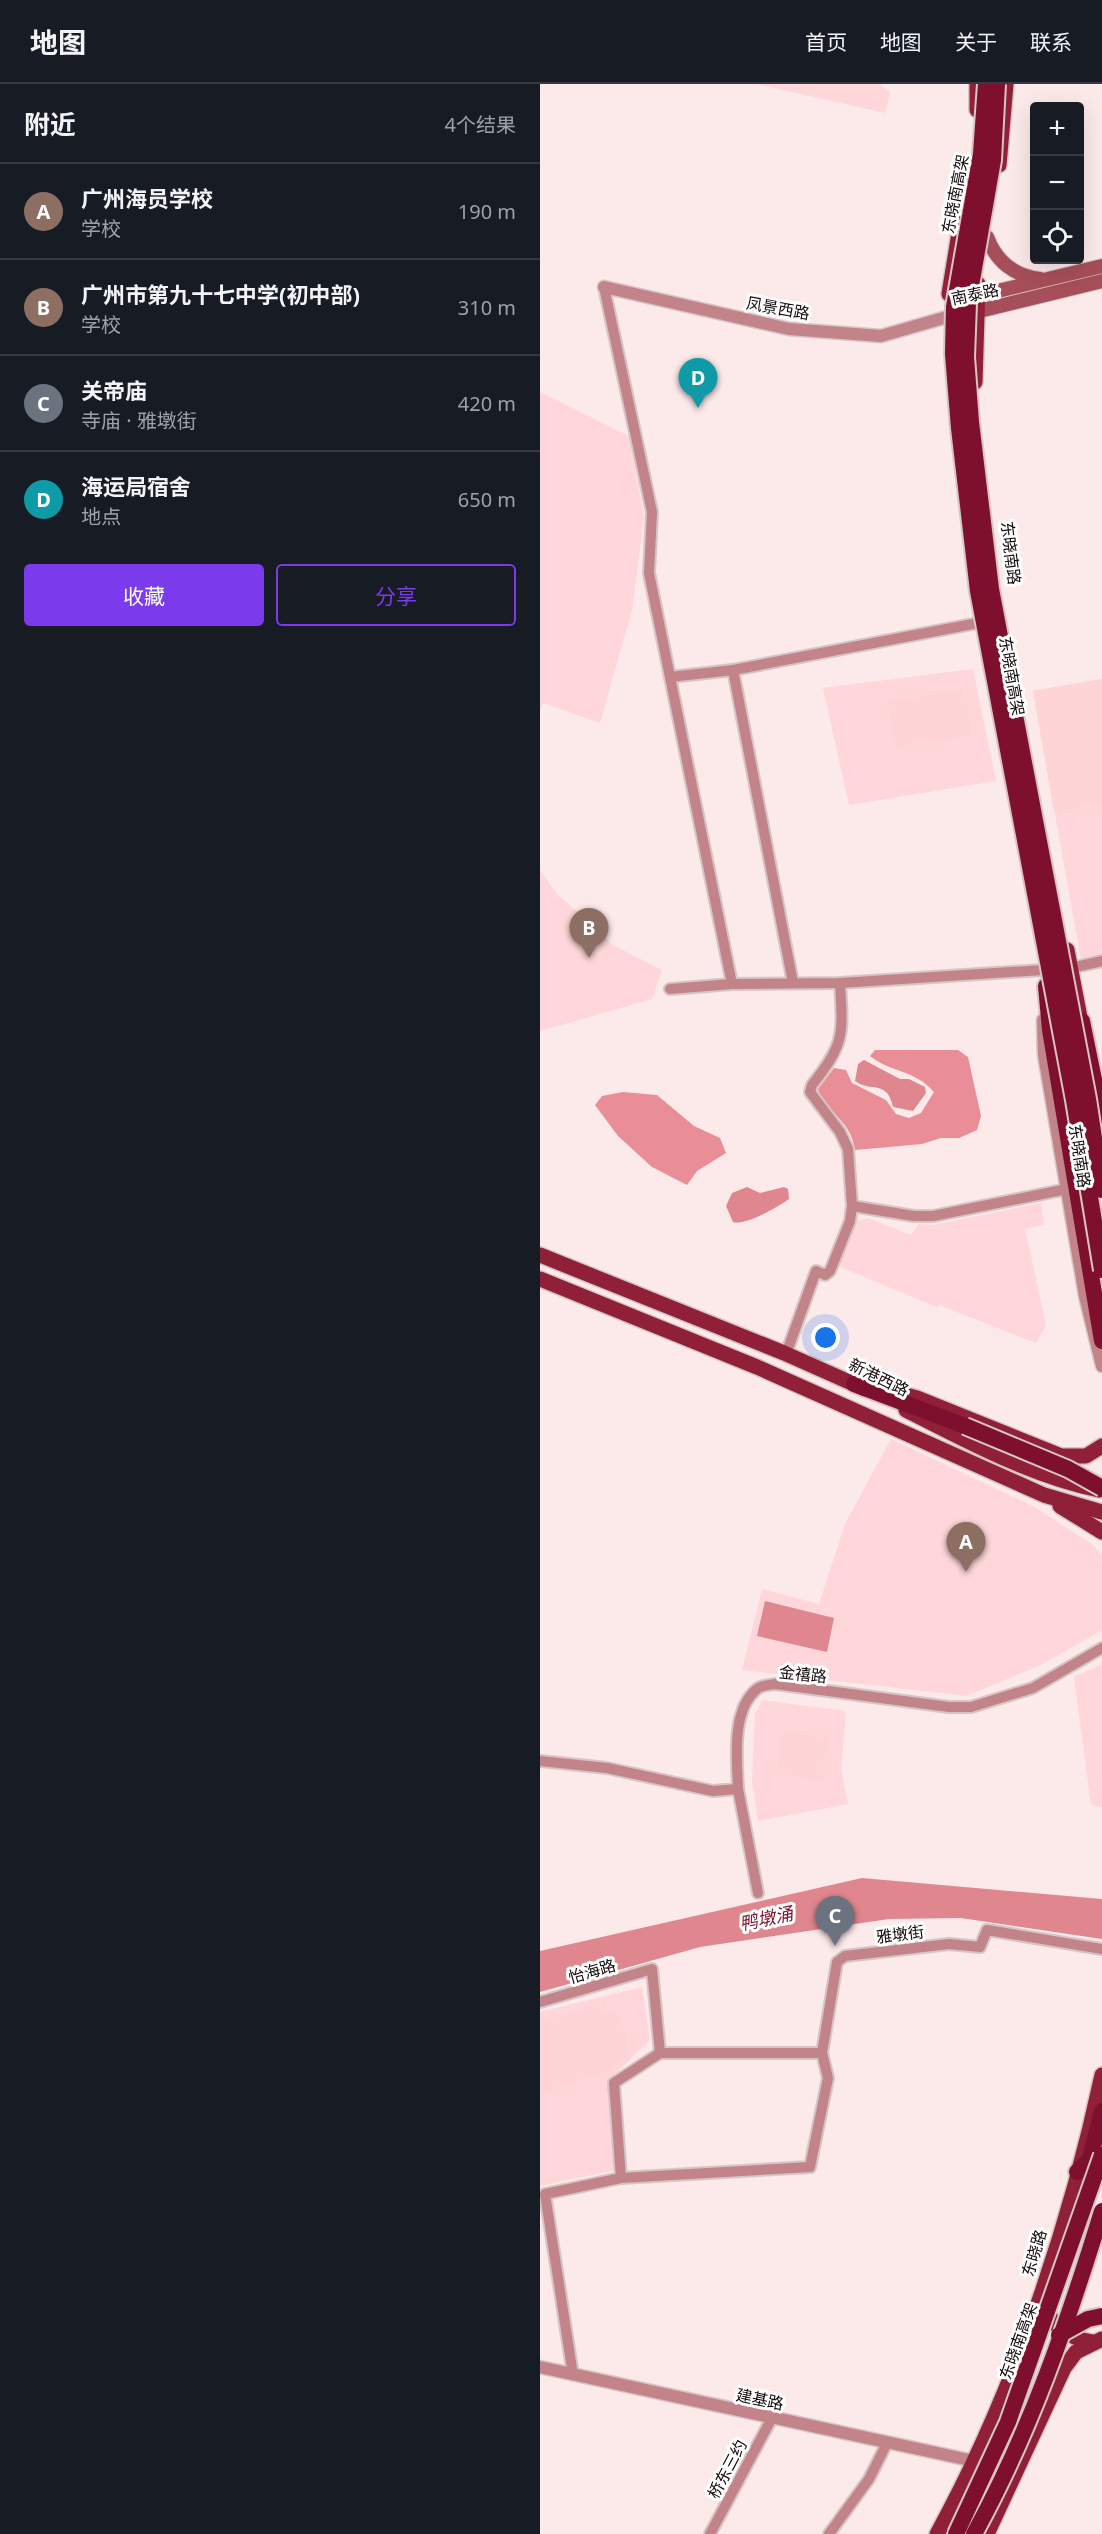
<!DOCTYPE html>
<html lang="zh">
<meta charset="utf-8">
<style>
body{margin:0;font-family:"Noto Sans","Noto Sans SC",sans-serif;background:#242831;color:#f1f3f6}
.controls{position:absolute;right:18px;top:18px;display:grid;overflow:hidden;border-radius:6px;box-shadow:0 6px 24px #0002}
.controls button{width:54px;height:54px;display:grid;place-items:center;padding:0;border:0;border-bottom:2px solid #363941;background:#171b24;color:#f1f3f6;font:30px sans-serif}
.you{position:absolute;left:286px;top:1254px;width:21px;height:21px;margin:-15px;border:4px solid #fff;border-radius:50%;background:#1a73e8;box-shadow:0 0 0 9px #1a73e833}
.badge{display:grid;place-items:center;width:39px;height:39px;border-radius:50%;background:#7c3aed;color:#fff;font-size:20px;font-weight:700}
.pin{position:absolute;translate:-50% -50px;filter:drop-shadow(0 2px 3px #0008)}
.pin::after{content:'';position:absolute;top:32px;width:21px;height:18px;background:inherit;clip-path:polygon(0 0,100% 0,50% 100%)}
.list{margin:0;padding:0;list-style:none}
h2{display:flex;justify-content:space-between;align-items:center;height:78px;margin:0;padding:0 24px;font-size:26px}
h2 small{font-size:20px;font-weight:400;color:#9ea1a6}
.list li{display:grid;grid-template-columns:39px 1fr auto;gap:18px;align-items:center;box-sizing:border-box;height:96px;padding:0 24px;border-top:2px solid #363941}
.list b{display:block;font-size:22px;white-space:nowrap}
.list p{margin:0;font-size:20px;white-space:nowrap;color:#9ea1a6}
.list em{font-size:20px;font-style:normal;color:#9ea1a6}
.actions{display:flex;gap:12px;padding:18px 24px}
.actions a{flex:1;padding:14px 0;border:2px solid #7c3aed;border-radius:6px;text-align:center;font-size:21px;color:#7c3aed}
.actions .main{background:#7c3aed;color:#fff}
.icon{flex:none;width:33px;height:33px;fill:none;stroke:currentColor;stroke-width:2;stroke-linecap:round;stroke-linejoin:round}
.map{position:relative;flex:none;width:562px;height:2450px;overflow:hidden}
header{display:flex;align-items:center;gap:36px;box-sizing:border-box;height:84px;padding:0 30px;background:#171b24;border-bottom:2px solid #363941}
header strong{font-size:28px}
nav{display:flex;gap:33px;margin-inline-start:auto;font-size:21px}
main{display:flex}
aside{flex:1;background:#171b24}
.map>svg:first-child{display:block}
.built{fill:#ffd6d9}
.green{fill:#fed4d6}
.forest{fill:#e98e96}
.water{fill:#e0868e}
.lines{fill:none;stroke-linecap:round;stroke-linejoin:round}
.minor-casing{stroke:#d7c5c6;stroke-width:14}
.tertiary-casing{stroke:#d7c5c6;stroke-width:15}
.secondary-casing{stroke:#d7c5c6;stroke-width:16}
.primary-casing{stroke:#d7c5c6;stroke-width:18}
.trunk-casing{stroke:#d7c5c6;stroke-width:20}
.minor{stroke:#c28489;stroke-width:10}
.tertiary{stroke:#c28489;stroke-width:12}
.secondary{stroke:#a64e59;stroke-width:14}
.primary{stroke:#8f2038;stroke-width:15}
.trunk{stroke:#7e102d;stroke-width:16}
.trunk-bridge-casing{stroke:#d7c5c6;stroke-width:20;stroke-linecap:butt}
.trunk-bridge{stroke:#7e102d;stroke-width:16}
.labels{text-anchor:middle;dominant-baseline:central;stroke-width:6;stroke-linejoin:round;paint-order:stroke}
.street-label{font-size:16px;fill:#13090a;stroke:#fff}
.water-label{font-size:18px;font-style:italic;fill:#81152f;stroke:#fff}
</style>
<header>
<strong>地图</strong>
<nav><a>首页</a><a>地图</a><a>关于</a><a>联系</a></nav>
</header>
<main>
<aside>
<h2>附近<small>4个结果</small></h2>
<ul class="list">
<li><span class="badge" style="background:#8d6e63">A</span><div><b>广州海员学校</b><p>学校</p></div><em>190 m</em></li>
<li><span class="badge" style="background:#8d6e63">B</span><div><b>广州市第九十七中学(初中部)</b><p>学校</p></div><em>310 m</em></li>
<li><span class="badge" style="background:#6b7280">C</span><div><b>关帝庙</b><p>寺庙 · 雅墩街</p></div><em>420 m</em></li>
<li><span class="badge" style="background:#0f9aa8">D</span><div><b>海运局宿舍</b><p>地点</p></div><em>650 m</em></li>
</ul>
<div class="actions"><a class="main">收藏</a><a>分享</a></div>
</aside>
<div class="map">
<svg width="562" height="2450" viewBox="0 0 562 2450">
<rect width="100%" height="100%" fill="#fce9ea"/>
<g class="built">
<polygon points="216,0 340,0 350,8 345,29"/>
<polygon points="0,308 89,352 104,433 92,526 60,639 3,619 0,626"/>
<polygon points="433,585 456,697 309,721 283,604"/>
<polygon points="562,595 562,877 542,881 493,607"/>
<polygon points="0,786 16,809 73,861 122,886 112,915 0,947"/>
<polygon points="501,1119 504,1141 485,1145 506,1241 496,1259 399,1221 399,1224 298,1182 315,1138 328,1134 371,1151 379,1140 393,1141"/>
<polygon points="351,1355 493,1422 552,1460 562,1471 562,1546 501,1581 426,1612 202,1586 222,1505 279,1520 305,1440"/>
<polygon points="562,1580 562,1723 551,1721 534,1593"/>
<polygon points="222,1616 306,1627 301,1686 308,1720 218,1737 212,1695 215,1630"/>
<polygon points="102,1903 110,1956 72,1993 76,2086 0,2102 0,1928"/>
</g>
<g class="green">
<polygon points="562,595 562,721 514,728 493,607"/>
<polygon points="425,605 432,651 355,663 348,617"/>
<polygon points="243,1647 288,1654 281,1696 237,1690"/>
<path d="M47,1924C53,1924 61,1923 67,1926C80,1931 90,1953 90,1967L69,1987L0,2009V1938Z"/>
</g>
<g class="forest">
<path d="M335,966H418L428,973L441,1032L437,1046L419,1054H401L382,1060L315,1066C311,1034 283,1028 278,1005L294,984L306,986L312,999L346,1016L356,1030L369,1034L381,1029L394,1008C374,985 351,989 330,972Z"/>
<polygon points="83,1008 117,1011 154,1042 180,1054 186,1069 157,1087 147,1101 112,1083 78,1052 55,1021 62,1012"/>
</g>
<g class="water">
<path d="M324,976L360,995H369L385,1003L386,1009L373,1027L353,1023C347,995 332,1009 315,997L318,980Z"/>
<path d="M207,1103L220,1109L244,1103L248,1105L249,1115C238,1123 205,1142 193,1138L186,1122L192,1109Z"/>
<polygon points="225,1517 294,1534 287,1568 217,1552"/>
<polygon points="322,1794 562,1815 562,1855 421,1834 349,1835 160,1863 0,1908 0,1867"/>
</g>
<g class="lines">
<defs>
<g id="minor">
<polyline points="64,203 112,428 109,489 192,900"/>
<polyline points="130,593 193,586"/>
<polyline points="531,884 562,877"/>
<polyline points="253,899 193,586 438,539"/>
<path d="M300,899C303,951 305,959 272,1001L270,1008L300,1048L308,1065L312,1122"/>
<polyline points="130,905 192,900 300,899 503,886"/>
<polyline points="246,1270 276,1187 285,1191 290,1187 310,1137 312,1122 374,1132 393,1132 527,1105"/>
<path d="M0,1677L67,1684L173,1707L198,1705C197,1675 191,1626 217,1605C222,1601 230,1601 235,1600L409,1623H431L493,1604L562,1564"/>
<polyline points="198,1705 218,1809"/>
<polyline points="0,1918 112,1885 120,1969"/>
<polyline points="120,1969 282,1969 297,1878 305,1872 409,1860 440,1863 447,1846 562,1865"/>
<polyline points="81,2094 74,1999 120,1969"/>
<polyline points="33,2291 5,2110 81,2094 270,2083 288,1994 282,1969"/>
<polyline points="170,2450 232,2334"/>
<polyline points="289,2450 329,2395 347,2359"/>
</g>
<g id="tertiary">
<polyline points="64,203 249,245 341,252 407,233"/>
<polyline points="503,936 504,971 545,1212 562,1282"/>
<polyline points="0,2283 434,2377 456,2374 478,2363"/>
</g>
<g id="secondary">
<path d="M447,153C456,177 474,192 500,195"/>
<polyline points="431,217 437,212 562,182"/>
<polyline points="427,230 562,197"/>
</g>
<g id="primary">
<polyline points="437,26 437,0"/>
<polyline points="459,81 466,0"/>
<polyline points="409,210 427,100"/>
<polyline points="435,298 438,200"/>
<polyline points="527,866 543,949"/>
<polyline points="0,1171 244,1269 325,1305"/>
<polyline points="0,1195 217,1283 504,1411 562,1428"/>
<polyline points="344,1305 377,1314 521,1372 546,1372 562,1362"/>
<path d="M366,1326C427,1357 491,1392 559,1406"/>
<polyline points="520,1422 562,1448"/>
<path d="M504,2221C512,2243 529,2254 552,2258"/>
<path d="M397,2450C473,2312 529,2145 562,1991"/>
<polyline points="447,2450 524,2284 536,2268 562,2255"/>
</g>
<g id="trunk">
<polyline points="506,902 510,946 562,1257"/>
<polyline points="542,937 562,1035"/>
<polyline points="314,1300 425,1342"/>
<polyline points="537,2088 550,2075 562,2027"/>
</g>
</defs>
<use href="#minor" class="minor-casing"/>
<use href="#tertiary" class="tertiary-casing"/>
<use href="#secondary" class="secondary-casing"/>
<use href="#primary" class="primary-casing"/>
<use href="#trunk" class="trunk-casing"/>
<use href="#minor" class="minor"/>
<use href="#tertiary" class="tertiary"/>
<use href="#secondary" class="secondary"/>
<use href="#primary" class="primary"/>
<use href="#trunk" class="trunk"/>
<defs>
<g id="trunk-bridge">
<polyline points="446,0 441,70 414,223 413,270 419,344 438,507 534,1016 562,1186"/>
<polyline points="457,0 453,76 428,219 426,273 431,338 451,505 548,1015 562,1106"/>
<polyline points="425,1342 528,1385 562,1404"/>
<polyline points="519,2251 548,2235 562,2232"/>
<polyline points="416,2450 468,2338 562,2071"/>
<path d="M434,2450C490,2348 528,2238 562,2127"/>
</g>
</defs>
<use href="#trunk-bridge" class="trunk-bridge-casing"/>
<use href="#trunk-bridge" class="trunk-bridge"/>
</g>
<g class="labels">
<g class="street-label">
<text transform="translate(415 110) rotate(-79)">东晓南高架</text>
<text transform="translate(435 210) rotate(-12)">南泰路</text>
<text transform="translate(238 224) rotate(10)">凤景西路</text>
<text transform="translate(471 469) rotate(83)">东晓南路</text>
<text transform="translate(472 592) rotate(80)">东晓南高架</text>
<text transform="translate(540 1072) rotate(81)">东晓南路</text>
<text transform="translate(339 1293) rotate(26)">新港西路</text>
<text transform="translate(263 1590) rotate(6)">金禧路</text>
<text transform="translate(360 1850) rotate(-7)">雅墩街</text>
<text transform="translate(52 1887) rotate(-16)">怡海路</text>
<text transform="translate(494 2169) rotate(-73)">东晓路</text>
<text transform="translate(478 2257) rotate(-70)">东晓南高架</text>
<text transform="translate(220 2315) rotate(12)">建基路</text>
<text transform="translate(187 2385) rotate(-62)">桥东三约</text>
</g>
<g class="water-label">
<text transform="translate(226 1834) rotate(-12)">鸭墩涌</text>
</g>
</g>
</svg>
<div class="controls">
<button>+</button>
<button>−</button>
<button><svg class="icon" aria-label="locate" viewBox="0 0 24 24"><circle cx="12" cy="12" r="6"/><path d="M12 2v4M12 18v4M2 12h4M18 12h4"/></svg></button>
</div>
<div class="you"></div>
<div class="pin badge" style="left:426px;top:1488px;background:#8d6e63">A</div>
<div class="pin badge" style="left:49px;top:874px;background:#8d6e63">B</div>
<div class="pin badge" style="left:295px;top:1862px;background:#6b7280">C</div>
<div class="pin badge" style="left:158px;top:324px;background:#0f9aa8">D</div>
</div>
</main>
